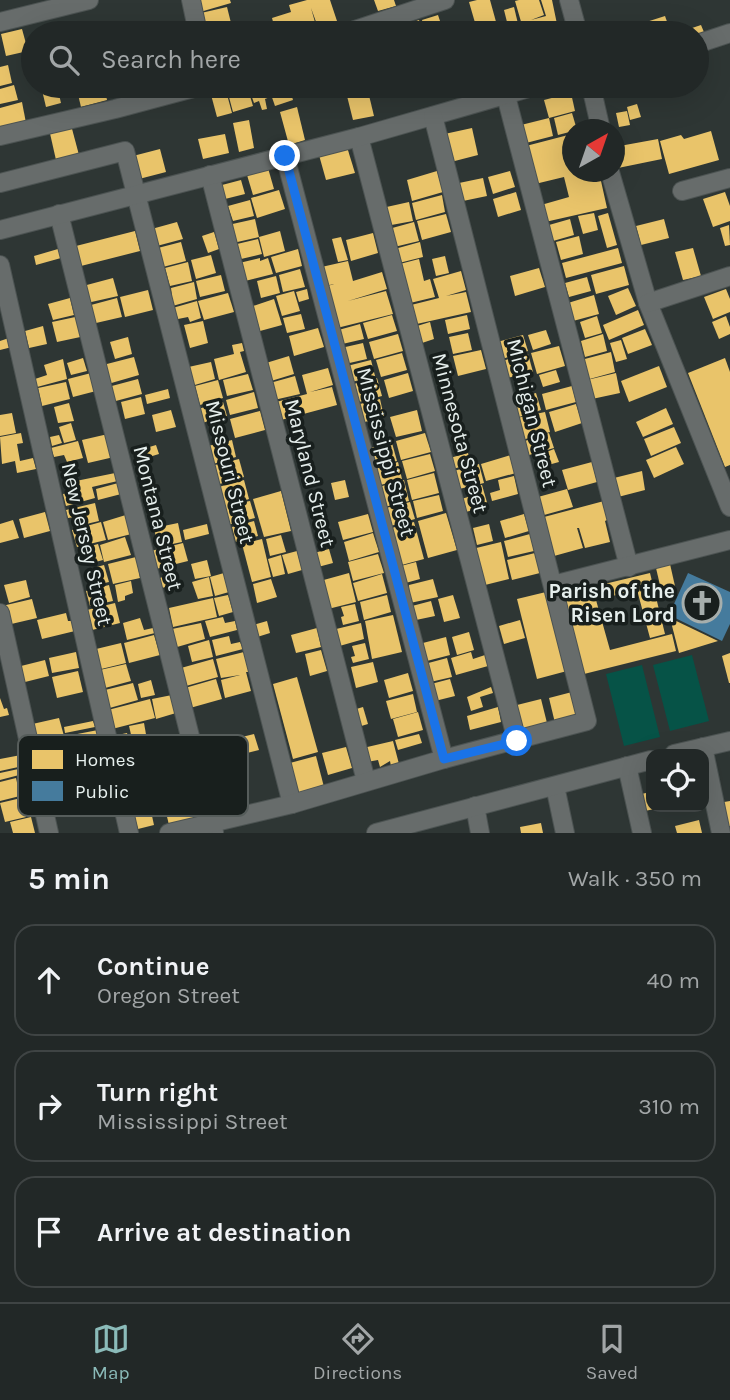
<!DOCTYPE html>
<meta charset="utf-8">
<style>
body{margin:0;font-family:Karla,sans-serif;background:#2a302f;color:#f1f3f6}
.controls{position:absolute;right:21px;bottom:21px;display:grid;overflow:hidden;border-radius:14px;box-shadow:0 7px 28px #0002}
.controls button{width:63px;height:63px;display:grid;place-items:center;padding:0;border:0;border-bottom:2px solid #3f4444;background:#222827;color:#f1f3f6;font:35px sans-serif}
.compass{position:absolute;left:562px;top:119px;width:63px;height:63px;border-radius:50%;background:#222827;box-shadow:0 7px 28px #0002;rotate:40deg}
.stop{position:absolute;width:21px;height:21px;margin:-16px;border:5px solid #1a73e8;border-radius:50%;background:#fff}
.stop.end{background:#1a73e8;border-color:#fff;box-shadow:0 2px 7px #0008}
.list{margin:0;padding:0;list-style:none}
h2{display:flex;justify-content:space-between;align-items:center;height:91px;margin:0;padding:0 28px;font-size:30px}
h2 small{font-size:23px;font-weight:400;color:#a2a6a7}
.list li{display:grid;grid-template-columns:46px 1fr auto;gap:21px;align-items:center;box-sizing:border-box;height:112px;margin:0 14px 14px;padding:0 14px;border:2px solid #3f4444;border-radius:21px}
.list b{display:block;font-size:26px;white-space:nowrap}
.list p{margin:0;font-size:23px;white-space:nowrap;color:#a2a6a7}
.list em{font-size:23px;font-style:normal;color:#a2a6a7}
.icon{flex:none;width:38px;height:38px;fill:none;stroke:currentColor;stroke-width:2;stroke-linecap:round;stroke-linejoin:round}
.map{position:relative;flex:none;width:730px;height:833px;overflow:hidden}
.search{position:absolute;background:#222827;box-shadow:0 7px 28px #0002;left:21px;right:21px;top:21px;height:77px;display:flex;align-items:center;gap:18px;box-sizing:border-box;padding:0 24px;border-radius:38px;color:#a2a6a7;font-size:26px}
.sheet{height:469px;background:#222827}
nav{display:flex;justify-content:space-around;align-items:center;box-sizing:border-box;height:98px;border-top:2px solid #3f4444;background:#222827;font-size:19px;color:#a2a6a7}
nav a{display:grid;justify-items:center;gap:4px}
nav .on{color:#8bbbb9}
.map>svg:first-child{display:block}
.green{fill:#065347}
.homes{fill:#e9c46a}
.public{fill:#457b9d}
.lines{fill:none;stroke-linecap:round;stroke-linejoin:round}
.minor-casing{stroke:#4c5352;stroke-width:20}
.minor{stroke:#676c6b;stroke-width:18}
.route{stroke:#1a73e8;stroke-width:9}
.labels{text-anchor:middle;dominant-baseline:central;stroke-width:7;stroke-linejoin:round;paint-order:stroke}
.street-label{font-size:21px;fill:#e6efed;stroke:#181f1d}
.poi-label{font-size:21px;font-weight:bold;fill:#e6efed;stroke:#181f1d;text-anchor:end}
.key{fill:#181f1d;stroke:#565d5b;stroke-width:2}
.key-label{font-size:19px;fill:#e6efed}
</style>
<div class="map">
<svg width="730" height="833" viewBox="0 0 730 833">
<rect width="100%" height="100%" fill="#2e3634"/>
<g class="green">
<polygon points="692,655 709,721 670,731 653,665"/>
<polygon points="642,665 660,737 624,746 606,674"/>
</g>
<g class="homes">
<polygon points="197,0 230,0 231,3 200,12"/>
<polygon points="307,0 330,0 338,24 319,30 311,8 318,33 276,33 272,18 291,12 289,5"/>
<polygon points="374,0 394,0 396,6 378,11"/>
<polygon points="477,0 490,0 498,29 478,33 469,2"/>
<polygon points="519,0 539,0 544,15 531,20 546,16 541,0 552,0 557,24 524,32 515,1"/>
<polygon points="227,7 231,23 204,29 201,13"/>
<polygon points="514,7 519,28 509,30 504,10"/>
<polygon points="438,15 444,33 425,33 422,20"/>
<polygon points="665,16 671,33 643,33 640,24"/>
<polygon points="419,20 423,33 404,33 402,26"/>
<polygon points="398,24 400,33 380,33 379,30"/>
<polygon points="701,25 706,37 697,41 697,33 694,33 692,28"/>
<polygon points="229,27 231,33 207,33 207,32"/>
<polygon points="22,29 28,51 6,56 1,34"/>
<polygon points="8,65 12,83 0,86 0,67"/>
<polygon points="14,85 18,100 0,104 0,89"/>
<polygon points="41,86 57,86 61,103 46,107"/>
<polygon points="76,86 104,86 107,100 81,107"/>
<polygon points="226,86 247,86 253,106 233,112"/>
<polygon points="248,86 266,86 270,97 265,99 267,109 262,110 259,101 254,103"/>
<polygon points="268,86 289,86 293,100 275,106"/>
<polygon points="292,86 311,86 313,90 297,98"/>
<polygon points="225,87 232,113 217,117 210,91"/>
<polygon points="367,87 374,116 353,120 346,92"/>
<polygon points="571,93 575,111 549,118 544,100"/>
<polygon points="22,102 26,123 0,130 0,108"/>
<polygon points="637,104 641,117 630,120 627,107"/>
<polygon points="297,107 305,140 289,145 280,112"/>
<polygon points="627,111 630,125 619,127 616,113"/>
<polygon points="572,113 577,130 558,135 554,118"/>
<polygon points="549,118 553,136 526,143 521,125"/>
<polygon points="249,120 254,148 239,152 233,123"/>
<polygon points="71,125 79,155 56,160 49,129"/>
<polygon points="472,128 478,155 447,163 440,135"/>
<polygon points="711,131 719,160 669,174 660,141 681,135 684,139"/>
<polygon points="225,134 229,153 203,159 198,139"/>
<polygon points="572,134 572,172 599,172 607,208 545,222 541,205 569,197 564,177 535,184 526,146"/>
<polygon points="658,139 662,159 618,168 614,147"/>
<polygon points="347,147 355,173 326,180 319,155"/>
<polygon points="160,149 166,172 139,179 133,156"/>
<polygon points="268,168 274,189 253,195 247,175"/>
<polygon points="437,171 443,192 412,201 407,180"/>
<polygon points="510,171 515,187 493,194 488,177"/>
<polygon points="483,178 487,196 463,201 459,183"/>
<polygon points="241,180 245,194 225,199 222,185"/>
<polygon points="279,190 285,209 257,218 251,198"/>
<polygon points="516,192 521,210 498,217 493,199"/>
<polygon points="725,192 730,206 730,221 713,227 703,199"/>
<polygon points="442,195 445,212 416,220 412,203"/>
<polygon points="250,200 254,216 233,221 228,206"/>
<polygon points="409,202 413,221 386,226 382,208"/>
<polygon points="594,213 598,230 583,234 578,216"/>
<polygon points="608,213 617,245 607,248 598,216"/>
<polygon points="446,214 451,232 422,240 417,221"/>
<polygon points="255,219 259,237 233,243 228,225"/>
<polygon points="570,219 574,235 553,241 549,225"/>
<polygon points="664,219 669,238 641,245 636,226"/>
<polygon points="177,222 183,239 153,247 148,230"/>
<polygon points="414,222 419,241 390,248 385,230"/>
<polygon points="729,225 730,245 725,246 720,228"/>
<polygon points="135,231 140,251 77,267 72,247"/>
<polygon points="280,231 285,251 264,257 259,237"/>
<polygon points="214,232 219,249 208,253 202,236"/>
<polygon points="373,233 378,253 351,261 346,240"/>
<polygon points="579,236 583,254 561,260 556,242"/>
<polygon points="341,237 348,260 338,262 332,239"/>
<polygon points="258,239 262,254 241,259 237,244"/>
<polygon points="181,242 186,261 159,268 154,249"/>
<polygon points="420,242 423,257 395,264 391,250"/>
<polygon points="618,248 622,263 566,278 562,263"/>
<polygon points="693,248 701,276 683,280 675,252"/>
<polygon points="58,249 61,258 36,265 34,256"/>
<polygon points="298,249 302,266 276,273 271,257"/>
<polygon points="211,255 216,273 196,279 191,260"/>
<polygon points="445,256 449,273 436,276 432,259"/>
<polygon points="260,258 260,261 268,258 273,274 245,281 235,264"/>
<polygon points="419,259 424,281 430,279 435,297 406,304 396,265"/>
<polygon points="348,261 353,281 382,272 387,289 348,301 386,291 393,314 333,329 321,288 334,284 321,287 317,268"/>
<polygon points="188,262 192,281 170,286 165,268"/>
<polygon points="624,266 629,285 596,294 591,275"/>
<polygon points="539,268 545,287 515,296 510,276"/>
<polygon points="300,269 305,287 283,292 279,275"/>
<polygon points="461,271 466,290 446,296 466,292 471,312 412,325 407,306 439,298 433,279"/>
<polygon points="221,275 225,291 200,297 196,281"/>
<polygon points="276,276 280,293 261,298 257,281"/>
<polygon points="587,277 591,291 569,297 565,283"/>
<polygon points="113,278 118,296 87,303 83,286"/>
<polygon points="194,282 197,299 169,307 167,298 172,296 171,288"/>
<polygon points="628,288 636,306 616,315 608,296"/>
<polygon points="307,289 309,299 299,302 296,292"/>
<polygon points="726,289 730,299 730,312 713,319 704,297"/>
<polygon points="148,290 153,310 125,317 120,297"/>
<polygon points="294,291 300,311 282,316 276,296"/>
<polygon points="228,293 234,312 204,320 198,301"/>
<polygon points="594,295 599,314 573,321 568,303"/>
<polygon points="70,298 74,315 53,320 48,304"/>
<polygon points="117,298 122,317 96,323 91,305"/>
<polygon points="274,299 282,325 260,331 253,306"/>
<polygon points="197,301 201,318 190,322 188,317 178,319 176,313 171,315 169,309"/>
<polygon points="638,310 644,325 609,340 603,325"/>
<polygon points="301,314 305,329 287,333 283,318"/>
<polygon points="392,315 397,331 368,339 363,323"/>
<polygon points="467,315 470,329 448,334 445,320"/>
<polygon points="80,316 85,336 57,342 52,322"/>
<polygon points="597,316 602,333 585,338 580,322"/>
<polygon points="726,316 730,327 730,334 719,339 712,322"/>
<polygon points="203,321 208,343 190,348 184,325"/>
<polygon points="430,322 434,339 422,343 417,326"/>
<polygon points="360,324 364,339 338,345 335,331"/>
<polygon points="43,326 47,344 29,348 25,331"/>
<polygon points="318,328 324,347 294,356 289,336"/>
<polygon points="645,329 652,345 628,354 622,338"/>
<polygon points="546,330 551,344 533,350 528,335"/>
<polygon points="468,333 472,350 453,354 449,337"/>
<polygon points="398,334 403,351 374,359 369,342"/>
<polygon points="603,334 607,351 585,357 581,341"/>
<polygon points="523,335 528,351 502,359 497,342"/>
<polygon points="128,337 132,354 115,359 110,342"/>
<polygon points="9,338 12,347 0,350 0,341"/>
<polygon points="621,340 627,359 616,362 610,343"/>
<polygon points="242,343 244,351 240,352 246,372 219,380 214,359 234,354 232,345"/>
<polygon points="363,343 367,359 345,364 341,348"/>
<polygon points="559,346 565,366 537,374 531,353"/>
<polygon points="481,350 486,369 458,376 453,356"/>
<polygon points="611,352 615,372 586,380 581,360"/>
<polygon points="402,353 407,370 381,377 376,360"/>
<polygon points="528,354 533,372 507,378 502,361"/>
<polygon points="289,356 294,374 271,381 266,363"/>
<polygon points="134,357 139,375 108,384 103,365"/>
<polygon points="83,358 87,371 71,375 67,363"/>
<polygon points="725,358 730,372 730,465 725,467 688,373"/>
<polygon points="63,359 67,379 37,387 35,379 47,375 44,365"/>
<polygon points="371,360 375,376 348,383 343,367"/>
<polygon points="211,362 215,379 188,387 184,368"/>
<polygon points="659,366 667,387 629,402 621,381"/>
<polygon points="328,368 333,385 310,392 332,387 337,405 281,420 276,402 307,394 302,375"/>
<polygon points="556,370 560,382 543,387 539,375"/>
<polygon points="95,372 100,390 73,397 68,379"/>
<polygon points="408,373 413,391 389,398 384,380"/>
<polygon points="616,373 620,393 592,399 587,380"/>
<polygon points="248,374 253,390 227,396 223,380"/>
<polygon points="295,376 300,394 274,400 270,383"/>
<polygon points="377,378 382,396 351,404 346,386"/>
<polygon points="138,379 142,394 112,402 108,387"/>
<polygon points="218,380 223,398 200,405 195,386"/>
<polygon points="66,382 70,399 42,406 38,388"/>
<polygon points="572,386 576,402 546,410 542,394"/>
<polygon points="168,389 170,398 147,404 145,395"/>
<polygon points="254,392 258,408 230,415 226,400"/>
<polygon points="536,393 541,410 516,418 511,400"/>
<polygon points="141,397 145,414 125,419 121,402"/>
<polygon points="380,399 384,417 357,424 352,406"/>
<polygon points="223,402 227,416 202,423 198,409"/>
<polygon points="69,403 74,421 58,423 54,407"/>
<polygon points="576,404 582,423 555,432 549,412"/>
<polygon points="666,408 673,424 643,437 636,422"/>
<polygon points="171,410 176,427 156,432 152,415"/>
<polygon points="417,410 422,431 396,437 390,417"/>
<polygon points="260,411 265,430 235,438 230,419"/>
<polygon points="545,412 550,432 522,440 517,418"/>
<polygon points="12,413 16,433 0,436 0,415"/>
<polygon points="71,423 76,440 64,443 59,427"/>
<polygon points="674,427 681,443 651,456 644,439"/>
<polygon points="21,433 23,443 17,444 20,461 33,458 36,469 17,473 15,461 2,464 0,437"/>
<polygon points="425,433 431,452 401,460 396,441"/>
<polygon points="549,433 554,448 529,455 525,441"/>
<polygon points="108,434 114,457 88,463 82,440"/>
<polygon points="59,435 62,443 52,446 50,437"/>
<polygon points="232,440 236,457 213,464 208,446"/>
<polygon points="78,441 83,458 67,462 64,455 54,457 51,448"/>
<polygon points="392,443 397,461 370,468 365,449"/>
<polygon points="156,445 159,454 136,461 133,452"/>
<polygon points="676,447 684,464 654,478 646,460"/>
<polygon points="554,449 559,462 548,465 544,453"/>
<polygon points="468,453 471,464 449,470 446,459"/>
<polygon points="430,454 435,471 407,479 402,461"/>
<polygon points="511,455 516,473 486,481 481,464"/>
<polygon points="239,459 244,477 216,485 211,466"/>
<polygon points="398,462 402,479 377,486 372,470"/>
<polygon points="592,462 597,482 568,490 562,470"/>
<polygon points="479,464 484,483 455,490 450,472"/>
<polygon points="642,471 645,490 618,497 614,478"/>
<polygon points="120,472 122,480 92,487 95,498 66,506 63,494 73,492 71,482"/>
<polygon points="434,473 439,493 412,500 407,480"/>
<polygon points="514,476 518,494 492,501 490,493 500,490 498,480"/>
<polygon points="244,480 249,499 234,504 250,501 255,518 227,525 215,488"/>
<polygon points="345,480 349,497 335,500 331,483"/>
<polygon points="404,480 409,501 380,508 375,488"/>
<polygon points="122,482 125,493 98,500 96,489"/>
<polygon points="482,485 488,506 462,513 458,500 468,497 466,489"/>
<polygon points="567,489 573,507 544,515 538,497"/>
<polygon points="281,491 291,531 264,537 253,499"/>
<polygon points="439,495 443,511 417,518 413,501"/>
<polygon points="604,501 609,519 605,521 610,542 585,548 579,528 577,528 583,548 554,556 544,517"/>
<polygon points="410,502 415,519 387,527 382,509"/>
<polygon points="95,503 99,521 82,525 80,516 68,518 66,510"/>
<polygon points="45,512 50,531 24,538 19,519"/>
<polygon points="446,513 457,550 428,558 418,521"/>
<polygon points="129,514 135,533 108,540 103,522"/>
<polygon points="368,514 373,532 343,540 338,522"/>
<polygon points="524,514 529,531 505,538 500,521"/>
<polygon points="13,520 19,538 0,543 0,524"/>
<polygon points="254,521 258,536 236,542 232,527"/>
<polygon points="101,522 106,540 77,547 72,530"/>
<polygon points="414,522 424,559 398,566 388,529"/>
<polygon points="178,523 182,542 158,547 154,528"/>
<polygon points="207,524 209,534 185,540 183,530"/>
<polygon points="489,524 493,541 477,545 473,528"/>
<polygon points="373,533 379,552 349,561 344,542"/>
<polygon points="530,534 534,551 508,557 504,541"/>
<polygon points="281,535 286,552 270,556 266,539"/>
<polygon points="125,537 131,555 104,562 100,545"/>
<polygon points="262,539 271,577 252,582 242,544"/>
<polygon points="501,542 509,579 481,586 472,549"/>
<polygon points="183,543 188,561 156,569 151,551"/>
<polygon points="98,544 103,560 84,565 80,549"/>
<polygon points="329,549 333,563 318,567 314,553"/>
<polygon points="297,551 302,570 288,574 282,555"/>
<polygon points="535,553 540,573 512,580 507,560"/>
<polygon points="378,554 384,573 353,581 348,562"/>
<polygon points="281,555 285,574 273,577 268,559"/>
<polygon points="136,557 140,578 113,584 108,564"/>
<polygon points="207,560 211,576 195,579 191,564"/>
<polygon points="416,562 420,579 402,584 397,567"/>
<polygon points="670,564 677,595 663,598 656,568"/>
<polygon points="104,565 109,582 91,586 86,570"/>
<polygon points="224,573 229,592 215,596 210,577"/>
<polygon points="349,573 356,602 328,609 320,581"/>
<polygon points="650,573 665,634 650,638 637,590 596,600 610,650 672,634 676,651 584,674 563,594"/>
<polygon points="382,574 387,593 358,601 353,583"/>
<polygon points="169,576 172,585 162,588 159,578"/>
<polygon points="209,577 213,596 198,599 192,582"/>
<polygon points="271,579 277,597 257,603 253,584"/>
<polygon points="433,579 438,597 410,603 409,585"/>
<polygon points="26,580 30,597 9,603 4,585"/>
<polygon points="131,581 133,593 125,596 125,600 118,602 115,585"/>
<polygon points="109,585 113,601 90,606 86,591"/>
<polygon points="546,592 567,671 537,679 517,599"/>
<polygon points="228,595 233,612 219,616 214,598"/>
<polygon points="387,595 391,612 364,620 360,602"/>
<polygon points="453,595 460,618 444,622 438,599"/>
<polygon points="213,598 217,617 173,627 169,608"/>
<polygon points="32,599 37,618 7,625 2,606"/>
<polygon points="431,601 435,616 416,620 412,606"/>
<polygon points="115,603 120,623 88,631 83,611"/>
<polygon points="355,604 359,621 343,625 341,617 344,616 341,607"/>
<polygon points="66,613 68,621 73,621 75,631 42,639 37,620"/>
<polygon points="393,615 402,652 372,659 365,621"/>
<polygon points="223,617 225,623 235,621 237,630 210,637 205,621"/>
<polygon points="140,618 144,630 153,628 155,633 127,640 123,623"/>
<polygon points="670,618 718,641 679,653"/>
<polygon points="520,620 525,638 504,644 499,626"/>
<polygon points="267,621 270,633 254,638 250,626"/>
<polygon points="201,623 205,639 177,647 172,629"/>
<polygon points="361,623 364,639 336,647 332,630"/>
<polygon points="317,628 321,647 296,653 291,635"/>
<polygon points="469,632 474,650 457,655 452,637"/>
<polygon points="154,635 160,655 129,663 124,643"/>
<polygon points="229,636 231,644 240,642 243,649 216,656 212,640"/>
<polygon points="446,637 450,655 423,662 419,644"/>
<polygon points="209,640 213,657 192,662 188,646"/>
<polygon points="121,643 126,663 97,670 92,650"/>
<polygon points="365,643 369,659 353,663 351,657 355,656 352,646"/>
<polygon points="321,650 327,671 310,676 305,654"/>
<polygon points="76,652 79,668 52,673 49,658"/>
<polygon points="244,652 249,672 246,672 251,691 225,698 221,680 240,675 221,678 216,659"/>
<polygon points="471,652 473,659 485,655 488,666 456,675 451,658"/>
<polygon points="730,653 730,683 729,683 722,656"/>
<polygon points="447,658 452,677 426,683 421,665"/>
<polygon points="213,659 218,677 186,686 181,668"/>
<polygon points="45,660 49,676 21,683 17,667"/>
<polygon points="373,662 378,682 356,688 351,667"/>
<polygon points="126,664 131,681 105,688 100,670"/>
<polygon points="78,671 83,692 57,698 52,677"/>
<polygon points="408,673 413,691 389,698 384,680"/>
<polygon points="297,677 318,752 293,759 273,684"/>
<polygon points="216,679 222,699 190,708 185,688"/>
<polygon points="450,679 455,696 435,701 431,684"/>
<polygon points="151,680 155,695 141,698 138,684"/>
<polygon points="133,683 138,700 106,709 101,691"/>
<polygon points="491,687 493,693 480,697 483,707 471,711 467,697"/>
<polygon points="572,692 579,717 555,723 549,698"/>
<polygon points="413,694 417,712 391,719 386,701"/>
<polygon points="172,695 176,713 156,719 152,699"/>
<polygon points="0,698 4,709 7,708 9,715 0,717"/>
<polygon points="150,699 155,718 112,729 108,710"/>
<polygon points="541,699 548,727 520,734 513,706"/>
<polygon points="363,707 368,724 358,727 353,710"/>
<polygon points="498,707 501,722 470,730 467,716"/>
<polygon points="418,712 423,730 398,737 393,719"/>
<polygon points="59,718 64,736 32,744 28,725"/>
<polygon points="93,721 95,727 65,733 64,727"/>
<polygon points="144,723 147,740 133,743 129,726"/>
<polygon points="98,730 101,747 70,754 67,736"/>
<polygon points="127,733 130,744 116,748 113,736"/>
<polygon points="254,734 259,750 243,754 238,738"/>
<polygon points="419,734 422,743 398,750 395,740"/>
<polygon points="393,741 399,764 391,766 390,761 380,767 378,760 367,762 363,748"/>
<polygon points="346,747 352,768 328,775 322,753"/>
<polygon points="21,755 23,766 0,771 0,759"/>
<polygon points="316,756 324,787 298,794 290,763"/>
<polygon points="23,768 23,774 0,780 0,773"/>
<polygon points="16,778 20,796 0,801 0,782"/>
<polygon points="651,792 651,807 659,808 645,811 641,794"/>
<polygon points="195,793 200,816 169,825 163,800"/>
<polygon points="21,798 26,817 5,822 0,803"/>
<polygon points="730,801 730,826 724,827 718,803"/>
<polygon points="150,807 154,825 138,829 133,811"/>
<polygon points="31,817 35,833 13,833 10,822"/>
<polygon points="699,820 702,833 677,833 675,826"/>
<polygon points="541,823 543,833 521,833 520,827"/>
</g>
<polygon class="public" points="688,573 730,592 730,624 722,641 669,615"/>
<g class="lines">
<defs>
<g id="minor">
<polyline points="191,0 198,33"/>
<polyline points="569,0 578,33"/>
<polyline points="0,22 89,0"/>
<polyline points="346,33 445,0"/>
<polyline points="697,44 730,33"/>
<polyline points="591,86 601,130"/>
<polyline points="506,96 629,567"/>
<polyline points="0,136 115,109 201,86"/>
<polyline points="359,137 517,741"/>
<polyline points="285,156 444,759"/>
<polyline points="610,172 648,303 730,507"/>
<polyline points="210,175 366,781"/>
<polyline points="0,183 125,151 292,804"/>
<polyline points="682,191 730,178"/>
<polyline points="59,214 214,832"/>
<polyline points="0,230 359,137 536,86"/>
<polyline points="0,265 129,833"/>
<polyline points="648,303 730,276"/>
<polyline points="553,585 730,540"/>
<polyline points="0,613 49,833"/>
<polyline points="703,747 721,833"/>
<polyline points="674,754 730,741"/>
<polyline points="627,766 642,833"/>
<polyline points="555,786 565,833"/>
<polyline points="475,806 480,833"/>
<polyline points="169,833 292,804 444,759 587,721 433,116"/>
<polyline points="376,833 651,760"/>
</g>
</defs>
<use href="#minor" class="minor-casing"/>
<use href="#minor" class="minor"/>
</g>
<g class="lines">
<polyline class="route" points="285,156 444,759 517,741"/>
</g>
<defs>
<symbol id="church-ring" viewBox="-11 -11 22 22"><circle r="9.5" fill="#181f1d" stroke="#a6aeac" stroke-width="1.5"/><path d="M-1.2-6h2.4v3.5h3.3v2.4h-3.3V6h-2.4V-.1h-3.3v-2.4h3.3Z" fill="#a6aeac"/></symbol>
</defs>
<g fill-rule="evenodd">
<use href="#church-ring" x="680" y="581" width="44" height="44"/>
</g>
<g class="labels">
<g class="street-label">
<text transform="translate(532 413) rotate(76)">Michigan Street</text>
<text transform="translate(460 433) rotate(75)">Minnesota Street</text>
<text transform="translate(386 452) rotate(75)">Mississippi Street</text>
<text transform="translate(230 472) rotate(76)">Missouri Street</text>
<text transform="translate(310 473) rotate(76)">Maryland Street</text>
<text transform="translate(158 518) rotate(76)">Montana Street</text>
<text transform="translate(87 544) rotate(77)">New Jersey Street</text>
</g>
<g class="poi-label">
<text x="675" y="591">Parish of the<tspan x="675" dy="24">Risen Lord</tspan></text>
</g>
</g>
<rect x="18" y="735" width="230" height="81" rx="10" class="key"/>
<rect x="32" y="750" width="31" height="19" fill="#e9c46a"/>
<rect x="32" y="781" width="31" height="20" fill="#457b9d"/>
<g class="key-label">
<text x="75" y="766">Homes</text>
<text x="75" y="798">Public</text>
</g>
</svg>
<div class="controls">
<button><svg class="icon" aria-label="locate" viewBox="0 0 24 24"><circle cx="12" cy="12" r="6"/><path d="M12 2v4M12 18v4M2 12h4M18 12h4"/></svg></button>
</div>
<svg class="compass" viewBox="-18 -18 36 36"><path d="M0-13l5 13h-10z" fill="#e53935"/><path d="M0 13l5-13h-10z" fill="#a2a6a7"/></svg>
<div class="stop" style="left:517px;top:741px"></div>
<div class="stop end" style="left:285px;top:156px"></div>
<div class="search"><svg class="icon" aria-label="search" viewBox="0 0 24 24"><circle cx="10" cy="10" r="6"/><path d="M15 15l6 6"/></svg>Search here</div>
</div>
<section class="sheet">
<h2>5 min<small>Walk · 350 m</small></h2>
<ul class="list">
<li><svg class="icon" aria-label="ahead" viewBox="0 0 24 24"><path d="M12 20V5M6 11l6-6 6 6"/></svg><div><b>Continue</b><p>Oregon Street</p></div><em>40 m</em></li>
<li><svg class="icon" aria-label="right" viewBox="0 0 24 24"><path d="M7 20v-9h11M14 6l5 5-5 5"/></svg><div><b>Turn right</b><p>Mississippi Street</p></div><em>310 m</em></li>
<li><svg class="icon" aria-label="arrive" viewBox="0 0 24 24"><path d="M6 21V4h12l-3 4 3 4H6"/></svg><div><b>Arrive at destination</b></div></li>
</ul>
</section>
<nav>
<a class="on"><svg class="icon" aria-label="map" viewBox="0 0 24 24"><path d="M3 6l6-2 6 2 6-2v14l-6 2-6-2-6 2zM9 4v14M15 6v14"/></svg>Map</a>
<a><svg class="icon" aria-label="directions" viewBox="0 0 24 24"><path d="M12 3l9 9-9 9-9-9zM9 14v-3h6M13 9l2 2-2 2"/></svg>Directions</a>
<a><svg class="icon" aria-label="saved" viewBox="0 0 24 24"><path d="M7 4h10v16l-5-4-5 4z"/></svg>Saved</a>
</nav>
